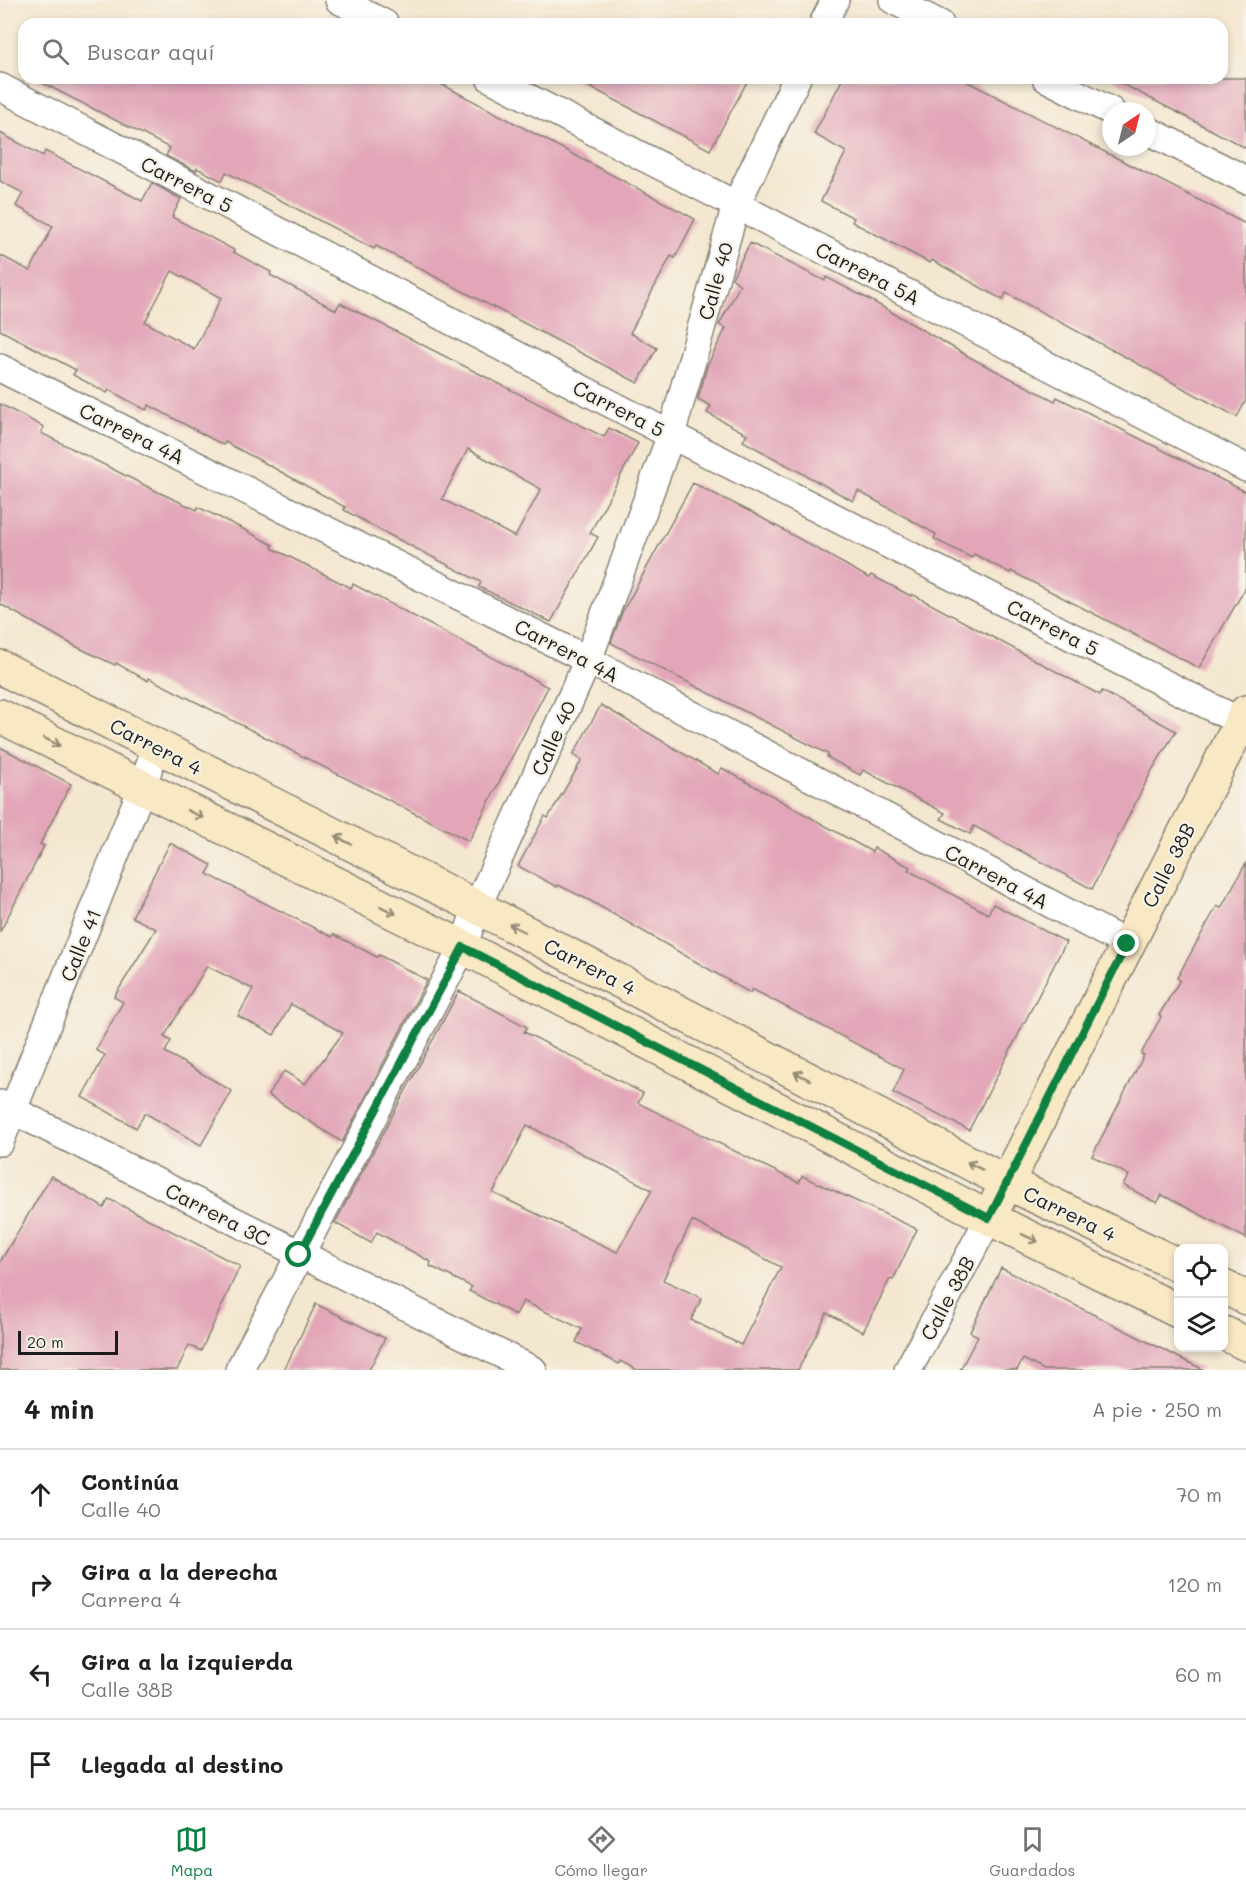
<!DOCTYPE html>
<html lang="es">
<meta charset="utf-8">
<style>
body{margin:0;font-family:Mali,sans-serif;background:#f6f6f6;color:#202124}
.controls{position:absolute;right:18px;bottom:18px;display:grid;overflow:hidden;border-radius:12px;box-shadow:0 3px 9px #0003}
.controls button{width:54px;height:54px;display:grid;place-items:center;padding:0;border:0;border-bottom:2px solid #e0e0e0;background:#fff;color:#202124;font:30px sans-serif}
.compass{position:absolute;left:1102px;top:102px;width:54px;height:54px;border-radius:50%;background:#fff;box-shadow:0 3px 9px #0003;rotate:35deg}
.scale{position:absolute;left:18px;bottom:15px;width:100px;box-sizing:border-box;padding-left:6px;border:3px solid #1c1c1c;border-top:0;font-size:16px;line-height:21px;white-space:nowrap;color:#1c1c1c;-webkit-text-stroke:4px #f7f3e8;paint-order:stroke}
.stop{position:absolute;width:18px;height:18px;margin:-14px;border:4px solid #0b8043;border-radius:50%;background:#fff}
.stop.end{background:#0b8043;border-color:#fff;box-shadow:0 2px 6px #0008}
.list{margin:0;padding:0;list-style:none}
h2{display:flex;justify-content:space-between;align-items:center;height:78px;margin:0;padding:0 24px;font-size:26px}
h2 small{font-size:20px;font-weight:400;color:#757577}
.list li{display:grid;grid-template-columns:39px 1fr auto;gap:18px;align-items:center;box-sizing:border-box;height:90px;padding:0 24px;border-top:2px solid #e0e0e0}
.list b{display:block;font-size:22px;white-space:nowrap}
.list p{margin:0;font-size:20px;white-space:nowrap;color:#757577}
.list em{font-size:20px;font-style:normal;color:#757577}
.icon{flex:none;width:33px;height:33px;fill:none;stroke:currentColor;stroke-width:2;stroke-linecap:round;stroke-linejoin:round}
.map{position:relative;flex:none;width:1246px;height:1370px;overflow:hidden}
.search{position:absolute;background:#fff;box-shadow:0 3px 9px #0003;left:18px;right:18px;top:18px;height:66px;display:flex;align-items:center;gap:15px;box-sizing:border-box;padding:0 21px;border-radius:18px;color:#757577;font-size:22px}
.sheet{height:438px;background:#fff}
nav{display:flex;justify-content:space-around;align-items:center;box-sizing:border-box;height:84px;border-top:2px solid #e0e0e0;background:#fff;font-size:16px;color:#757577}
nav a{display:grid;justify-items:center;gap:3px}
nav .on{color:#0b8043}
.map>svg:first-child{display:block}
.building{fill:#e2a6b8;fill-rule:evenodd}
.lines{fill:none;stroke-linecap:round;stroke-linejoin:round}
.street-casing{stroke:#888276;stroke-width:30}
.secondary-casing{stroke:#888276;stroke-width:36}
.street{stroke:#fff;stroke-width:27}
.secondary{stroke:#f8e8c3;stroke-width:33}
.oneway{stroke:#958c78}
.route{stroke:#0b8043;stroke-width:8}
.labels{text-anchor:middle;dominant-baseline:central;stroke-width:4.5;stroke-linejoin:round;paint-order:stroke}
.street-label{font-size:20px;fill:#1c1c1c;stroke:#f7f3e8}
</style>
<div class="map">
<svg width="1246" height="1370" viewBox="0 0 1246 1370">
<rect width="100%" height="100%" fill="#f7f3e8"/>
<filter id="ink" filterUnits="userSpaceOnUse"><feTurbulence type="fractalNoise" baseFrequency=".0167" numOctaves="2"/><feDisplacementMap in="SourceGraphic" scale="12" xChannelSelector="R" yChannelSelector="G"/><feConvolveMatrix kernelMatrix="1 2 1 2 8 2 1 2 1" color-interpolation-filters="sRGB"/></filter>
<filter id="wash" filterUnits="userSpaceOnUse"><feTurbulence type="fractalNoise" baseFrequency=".008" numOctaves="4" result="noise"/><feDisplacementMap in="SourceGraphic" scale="24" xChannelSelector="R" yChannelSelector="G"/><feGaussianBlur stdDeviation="1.35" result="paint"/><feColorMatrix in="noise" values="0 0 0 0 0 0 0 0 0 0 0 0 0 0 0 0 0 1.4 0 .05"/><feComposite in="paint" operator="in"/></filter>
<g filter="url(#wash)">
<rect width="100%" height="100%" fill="#f4e7d0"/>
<g id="blocks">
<g class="building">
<polygon points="33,78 430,78 695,219 675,258 671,256 630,333 657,348 638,383 411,264 376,246 374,249 226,172 222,181 197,168 196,171 166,156 170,148"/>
<polygon points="573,78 749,78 710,150"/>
<polygon points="843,78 960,78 1246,224 1246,400 1237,417 1006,293 1003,300 932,260 930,263 892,243 852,222 854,218 821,201 846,152 814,134"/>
<polygon points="1111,78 1246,78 1246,148 1167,107"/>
<path d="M0,133L43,156L45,151L142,201L152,183L181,199L172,217L234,250L233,252L271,272L270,275L336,310L340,303L604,437L609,428L638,443L590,533L598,537L551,622L479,587L481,582L382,531L344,510L345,507L263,462L225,442L223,445L149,405L146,410L109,390L107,393L73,375L76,370L0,330V255L30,271L53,226L16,206L23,193L0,181ZM172,271L221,298L194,349L145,322ZM468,449L541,489L515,537L442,499Z"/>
<polygon points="750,243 825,281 826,277 872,301 973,359 1055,401 1057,397 1246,492 1246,587 1199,668 1011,571 1010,573 974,554 972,558 934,539 936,534 858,491 853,501 743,441 747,434 707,413 711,406 698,399 707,366 726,328 719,325 740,285 732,278"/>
<polygon points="0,404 44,427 41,433 158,492 197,510 198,507 237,526 273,545 272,548 351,588 353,584 548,687 469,841 149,678 148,681 116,663 115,665 75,646 0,604"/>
<polygon points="693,483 753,513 869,578 871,575 911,596 912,594 1100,695 1102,691 1176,731 1152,770 1092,889 974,826 970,834 941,819 945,813 863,770 860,775 827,757 828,754 611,643 622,613"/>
<polygon points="601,705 718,774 722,768 872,852 874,848 910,867 908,870 988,914 993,904 1066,942 969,1130 893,1093 904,1069 752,989 750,993 589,900 558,885 557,887 518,866 545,816 548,818 582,760 573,755"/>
<polygon points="0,747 71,784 40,844 44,846 0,932"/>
<polygon points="170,843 212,865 207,874 332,937 333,934 377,957 379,955 427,980 342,1142 268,1095 284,1071 305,1084 343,1033 291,1004 274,1035 238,1016 253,989 207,966 164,1037 171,1041 165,1052 232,1091 201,1145 145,1113 136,1128 82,1097 105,1055 96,1050 123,1002 114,997 156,929 132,917"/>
<polygon points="1246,863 1246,1238 1162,1195 1157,1203 1123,1185 1129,1175 1092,1156 1144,1055 1141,1054 1161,1017 1159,1015 1180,980 1177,978 1217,906 1221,908"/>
<path d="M459,991L527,1027L524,1032L643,1093L638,1103L799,1183L802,1176L917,1229L893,1280L890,1279L863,1332L827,1313L798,1370H637L620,1361L619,1364L576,1342L582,1329L523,1301L516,1315L469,1291L472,1287L430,1266L431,1262L377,1232L371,1243L335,1223ZM527,1125L652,1190L617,1252L493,1193ZM692,1221L781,1267L741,1345L691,1320L702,1298L663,1280Z"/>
<polygon points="51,1176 104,1208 109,1199 240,1266 201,1351 189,1345 177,1370 0,1370 0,1262"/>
<polygon points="1001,1268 1152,1344 1204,1370 1044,1370 1023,1359 1017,1370 960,1370 978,1336 970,1332"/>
<polygon points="316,1304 385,1338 369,1370 284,1370"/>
</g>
</g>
</g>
<g filter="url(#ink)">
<use href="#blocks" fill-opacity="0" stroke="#888276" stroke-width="1.5"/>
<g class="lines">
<defs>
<g id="street">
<polyline points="339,0 385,24"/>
<polyline points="893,0 940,24"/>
<polyline points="823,24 835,0"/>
<polyline points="490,78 1246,468"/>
<polyline points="1046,78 1111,111"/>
<polyline points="0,87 671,435 1241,722"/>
<polyline points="1147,130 1246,180"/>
<polyline points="0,368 588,660 1127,944"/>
<polyline points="0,1104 533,1370"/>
<polyline points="0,1142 142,788 156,746"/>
<polyline points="239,1370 463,947 477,907 588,660 671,435 736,205 797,78"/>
<polyline points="908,1370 989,1218"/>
</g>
<g id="secondary">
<polyline points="0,667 477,907 1006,1182 1178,1265"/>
<polyline points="0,716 463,947 989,1218 1178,1311"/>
<polyline points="997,1202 1246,712"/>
<polyline points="1224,1287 1246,1298"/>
<polyline points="1224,1333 1246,1344"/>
</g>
</defs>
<use href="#street" class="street-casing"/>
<use href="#secondary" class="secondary-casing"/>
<use href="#street" class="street"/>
<use href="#secondary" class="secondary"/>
</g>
<defs><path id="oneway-shaft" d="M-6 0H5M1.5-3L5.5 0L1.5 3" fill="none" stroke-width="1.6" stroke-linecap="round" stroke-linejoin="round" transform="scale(1.5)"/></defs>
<g class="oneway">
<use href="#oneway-shaft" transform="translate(52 742) rotate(27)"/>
<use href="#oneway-shaft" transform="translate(195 814) rotate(26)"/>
<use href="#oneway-shaft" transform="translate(343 840) rotate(-153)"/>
<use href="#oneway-shaft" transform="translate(388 910) rotate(26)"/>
<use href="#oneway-shaft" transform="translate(517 928) rotate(-153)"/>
<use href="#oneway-shaft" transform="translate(802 1076) rotate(-153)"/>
<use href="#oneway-shaft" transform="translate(975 1166) rotate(-153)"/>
<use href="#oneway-shaft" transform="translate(1030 1238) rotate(26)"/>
</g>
</g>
<g class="lines" filter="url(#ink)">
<polyline class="route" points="299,1255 463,947 989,1218 1127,944"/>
</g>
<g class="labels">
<g class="street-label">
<text transform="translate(187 184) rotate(27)">Carrera 5</text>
<text transform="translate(868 273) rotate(27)">Carrera 5A</text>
<text transform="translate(715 281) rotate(-74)">Calle 40</text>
<text transform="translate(619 408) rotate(27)">Carrera 5</text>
<text transform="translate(132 433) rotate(26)">Carrera 4A</text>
<text transform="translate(1053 627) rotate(27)">Carrera 5</text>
<text transform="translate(567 650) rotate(27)">Carrera 4A</text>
<text transform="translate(553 738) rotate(-66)">Calle 40</text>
<text transform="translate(156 746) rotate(27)">Carrera 4</text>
<text transform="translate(1168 865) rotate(-63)">Calle 38B</text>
<text transform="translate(997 876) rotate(28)">Carrera 4A</text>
<text transform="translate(80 945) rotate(-68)">Calle 41</text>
<text transform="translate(590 966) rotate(27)">Carrera 4</text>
<text transform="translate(1070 1213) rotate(26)">Carrera 4</text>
<text transform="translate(218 1214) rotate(27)">Carrera 3C</text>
<text transform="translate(947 1298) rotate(-62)">Calle 38B</text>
</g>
</g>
</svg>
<div class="controls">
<button><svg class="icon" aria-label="locate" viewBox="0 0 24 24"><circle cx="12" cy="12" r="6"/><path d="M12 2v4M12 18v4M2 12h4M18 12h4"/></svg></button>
<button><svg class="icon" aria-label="layers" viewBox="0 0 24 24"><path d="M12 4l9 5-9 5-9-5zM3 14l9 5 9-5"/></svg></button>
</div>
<svg class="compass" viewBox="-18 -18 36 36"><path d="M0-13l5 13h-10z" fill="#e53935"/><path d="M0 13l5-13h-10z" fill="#757577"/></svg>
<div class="scale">20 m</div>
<div class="stop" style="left:299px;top:1255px"></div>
<div class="stop end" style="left:1127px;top:944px"></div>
<div class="search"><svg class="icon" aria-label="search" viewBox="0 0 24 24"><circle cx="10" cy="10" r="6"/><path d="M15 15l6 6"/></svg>Buscar aquí</div>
</div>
<section class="sheet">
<h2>4 min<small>A pie · 250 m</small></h2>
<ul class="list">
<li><svg class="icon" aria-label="ahead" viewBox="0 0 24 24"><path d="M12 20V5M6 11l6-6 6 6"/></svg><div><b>Continúa</b><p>Calle 40</p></div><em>70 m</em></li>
<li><svg class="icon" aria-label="right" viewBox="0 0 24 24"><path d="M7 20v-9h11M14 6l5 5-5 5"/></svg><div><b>Gira a la derecha</b><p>Carrera 4</p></div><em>120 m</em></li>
<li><svg class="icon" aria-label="left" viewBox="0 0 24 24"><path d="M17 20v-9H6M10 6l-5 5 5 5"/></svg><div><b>Gira a la izquierda</b><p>Calle 38B</p></div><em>60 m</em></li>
<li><svg class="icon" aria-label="arrive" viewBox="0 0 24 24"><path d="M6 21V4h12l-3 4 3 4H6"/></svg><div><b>Llegada al destino</b></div></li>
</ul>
</section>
<nav>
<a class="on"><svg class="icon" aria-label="map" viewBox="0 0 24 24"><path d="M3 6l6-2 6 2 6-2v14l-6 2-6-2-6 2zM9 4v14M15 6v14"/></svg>Mapa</a>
<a><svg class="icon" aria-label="directions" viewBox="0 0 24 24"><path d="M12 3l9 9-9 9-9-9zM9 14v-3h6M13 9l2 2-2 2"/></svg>Cómo llegar</a>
<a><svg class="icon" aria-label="saved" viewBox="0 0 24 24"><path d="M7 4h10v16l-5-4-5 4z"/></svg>Guardados</a>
</nav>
